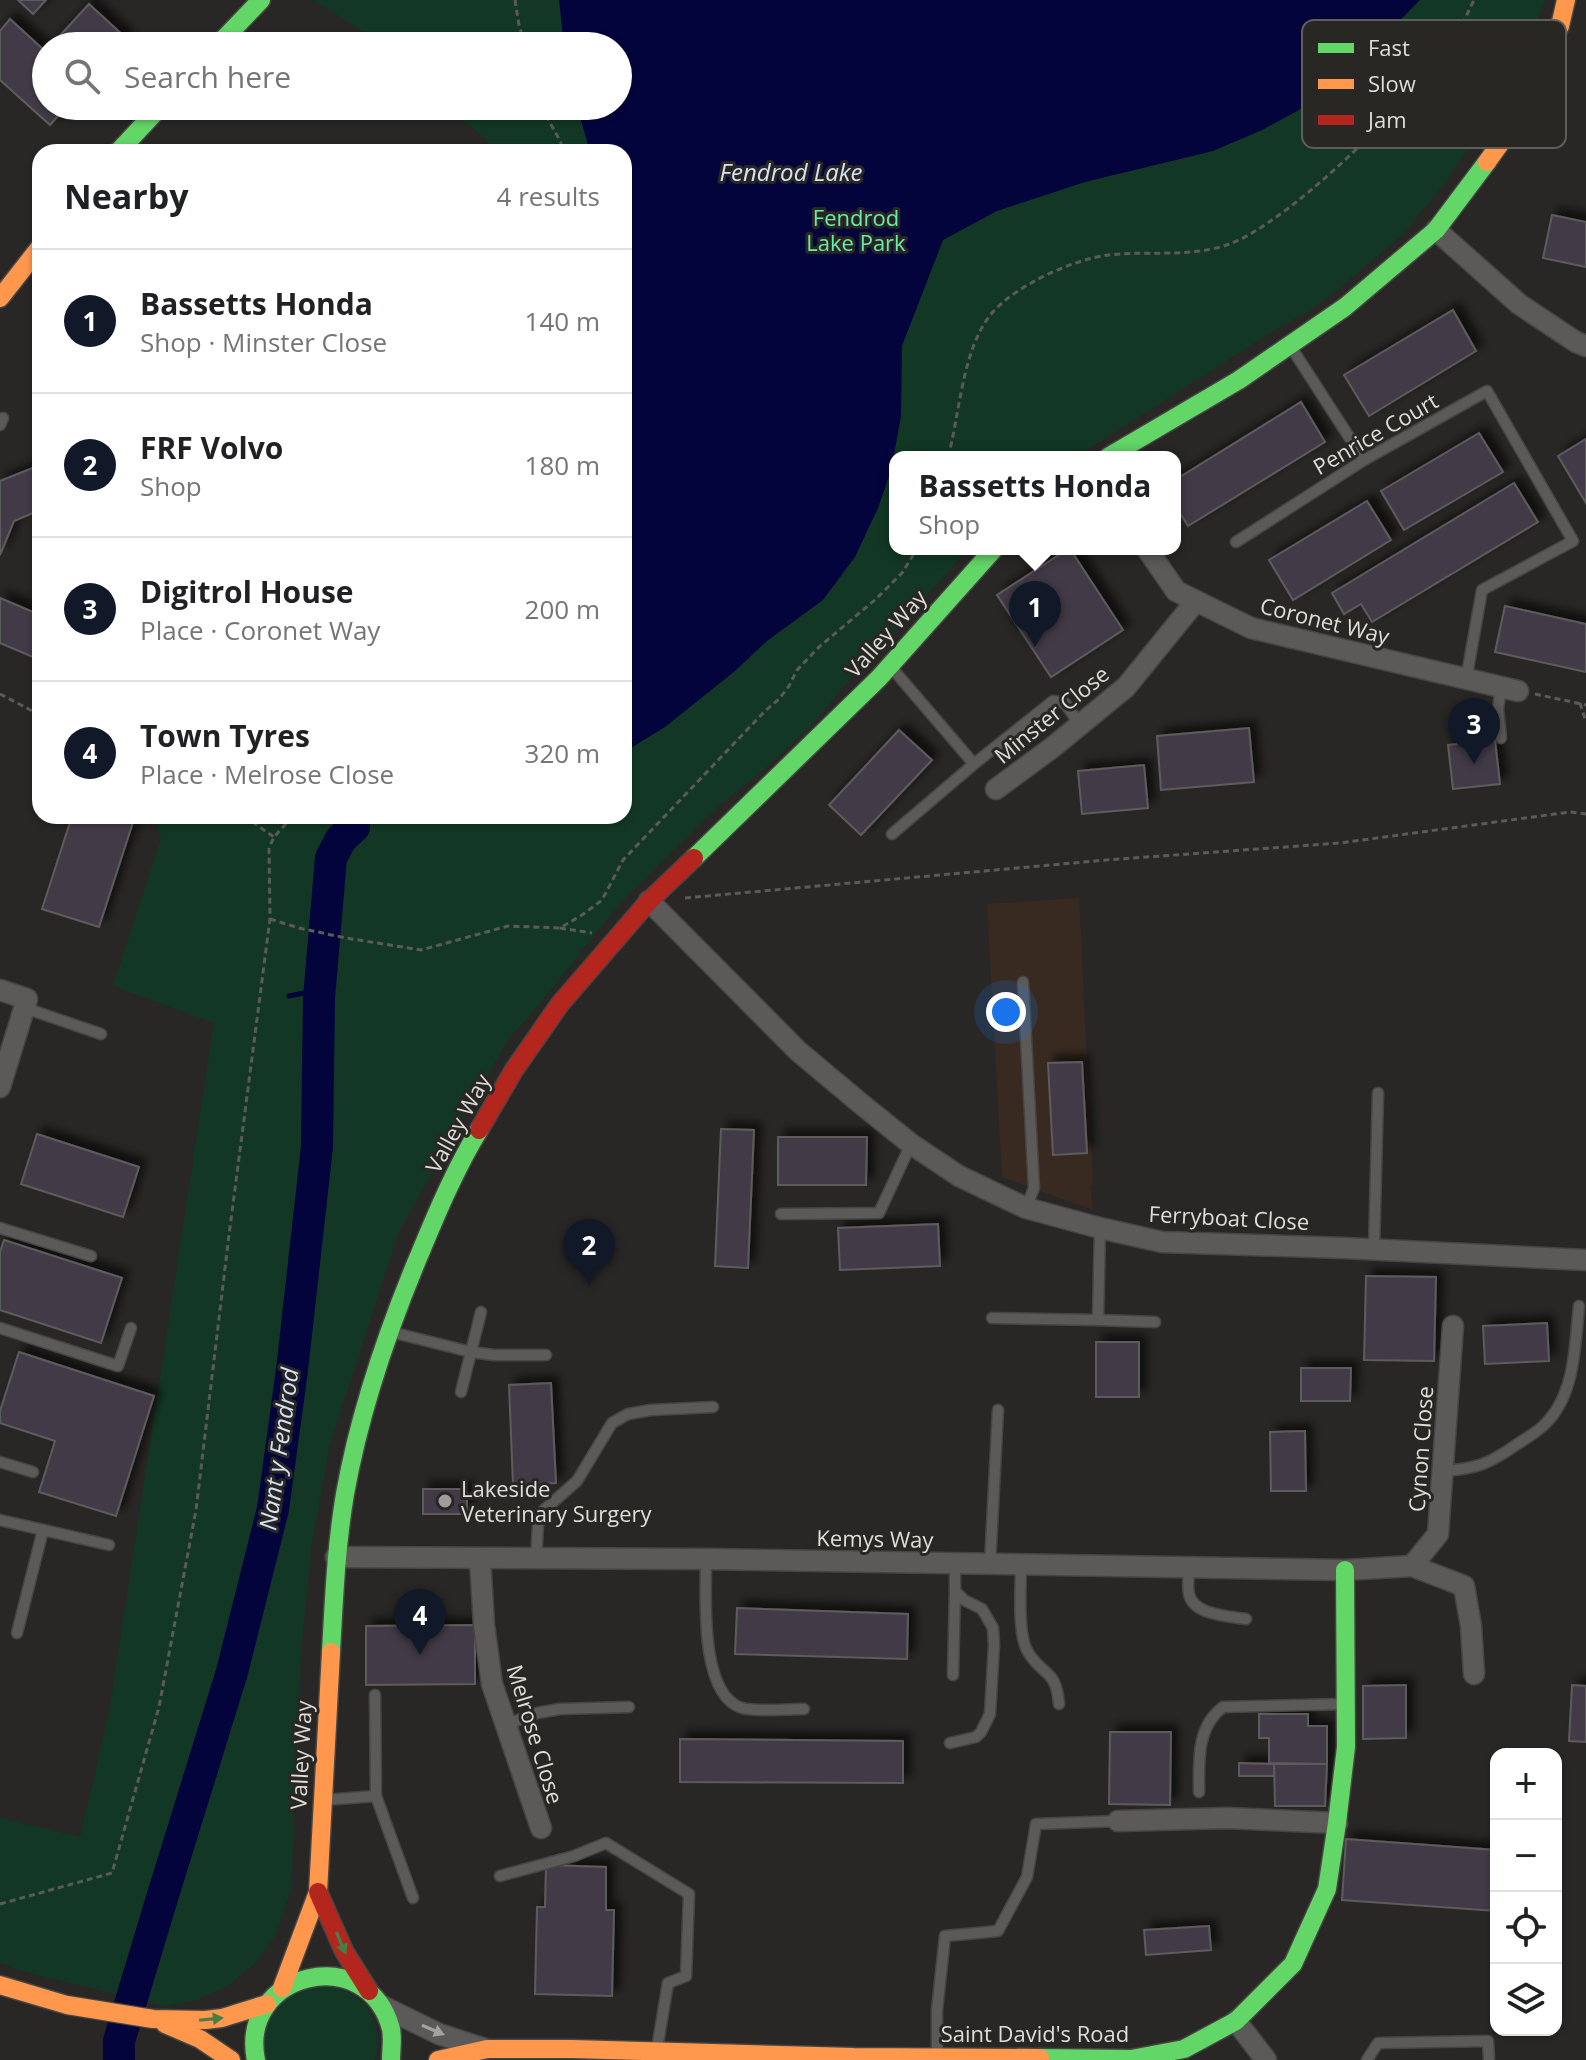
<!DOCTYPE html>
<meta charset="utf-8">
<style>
body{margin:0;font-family:"Open Sans",sans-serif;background:#f2f2f2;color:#202124}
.controls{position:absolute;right:24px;bottom:24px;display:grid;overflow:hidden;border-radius:16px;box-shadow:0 2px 6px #0004}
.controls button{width:72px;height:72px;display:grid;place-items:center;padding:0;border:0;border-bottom:2px solid #e0e0e0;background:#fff;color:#202124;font:40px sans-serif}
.you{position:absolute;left:1006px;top:1012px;width:28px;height:28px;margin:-20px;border:6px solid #fff;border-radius:50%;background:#1a73e8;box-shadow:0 0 0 12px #1a73e833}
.badge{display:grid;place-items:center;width:52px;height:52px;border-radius:50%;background:#111827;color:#fff;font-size:26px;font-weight:700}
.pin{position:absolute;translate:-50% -66px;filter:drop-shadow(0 2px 4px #0008)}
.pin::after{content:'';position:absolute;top:42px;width:28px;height:24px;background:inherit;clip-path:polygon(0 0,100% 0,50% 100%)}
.popup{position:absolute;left:889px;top:451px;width:292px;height:104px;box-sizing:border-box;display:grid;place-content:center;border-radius:16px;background:#fff;filter:drop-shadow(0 2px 6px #0005);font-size:26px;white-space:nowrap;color:#757577}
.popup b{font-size:30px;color:#202124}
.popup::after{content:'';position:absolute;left:50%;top:100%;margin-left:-16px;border:16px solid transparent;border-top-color:#fff}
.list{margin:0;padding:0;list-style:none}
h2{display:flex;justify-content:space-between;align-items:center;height:104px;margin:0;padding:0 32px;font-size:34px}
h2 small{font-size:26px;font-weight:400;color:#757577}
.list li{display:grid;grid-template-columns:52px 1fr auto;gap:24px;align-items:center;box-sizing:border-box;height:144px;padding:0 32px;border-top:2px solid #e0e0e0}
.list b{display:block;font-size:30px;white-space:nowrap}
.list p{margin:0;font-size:26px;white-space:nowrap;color:#757577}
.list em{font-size:26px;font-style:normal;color:#757577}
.icon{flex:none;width:44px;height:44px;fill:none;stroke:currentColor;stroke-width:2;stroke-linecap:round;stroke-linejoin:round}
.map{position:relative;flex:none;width:1586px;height:2060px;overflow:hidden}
.search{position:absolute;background:#fff;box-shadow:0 2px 6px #0004;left:32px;top:32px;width:600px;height:88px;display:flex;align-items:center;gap:20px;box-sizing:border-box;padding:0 28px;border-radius:44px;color:#757577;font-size:30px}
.panel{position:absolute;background:#fff;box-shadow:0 2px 6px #0004;left:32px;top:144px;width:600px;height:680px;border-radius:24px}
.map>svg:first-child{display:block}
.industrial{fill:#382a21}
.green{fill:#123825}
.water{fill:#04043d}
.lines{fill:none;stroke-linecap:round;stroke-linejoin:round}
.stream{stroke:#04043d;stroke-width:5}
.river{stroke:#04043d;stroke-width:32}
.building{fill:#433a47;stroke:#5d5c5c;stroke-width:2;filter:url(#shadow)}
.lane-casing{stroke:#464543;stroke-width:13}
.street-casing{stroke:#464543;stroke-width:23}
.fast-casing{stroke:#464543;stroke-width:21}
.slow-casing{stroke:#464543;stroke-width:21}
.jam-casing{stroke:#464543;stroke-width:21}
.path{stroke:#5b5a59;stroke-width:3;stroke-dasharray:6 4;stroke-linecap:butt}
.lane{stroke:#5c5a59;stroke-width:10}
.street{stroke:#5c5a59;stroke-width:20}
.fast{stroke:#63d668;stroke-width:18}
.slow{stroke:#ff974d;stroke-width:18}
.jam{stroke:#b3261e;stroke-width:18}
.oneway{fill:#467e46}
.oneway2{fill:#a4a2a0}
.poi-dot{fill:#9e9d9b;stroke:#292724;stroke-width:3}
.labels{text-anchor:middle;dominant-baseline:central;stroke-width:6;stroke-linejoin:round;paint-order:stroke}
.park-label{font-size:22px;fill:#69eca9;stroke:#292724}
.street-label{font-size:22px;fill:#deddda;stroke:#292724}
.poi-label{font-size:22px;fill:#deddda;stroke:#292724;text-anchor:start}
.water-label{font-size:24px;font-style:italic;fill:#d6e2f6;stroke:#292724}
.key{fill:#292724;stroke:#5f5e5b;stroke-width:2}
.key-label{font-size:22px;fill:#deddda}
</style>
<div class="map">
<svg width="1586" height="2060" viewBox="0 0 1586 2060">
<defs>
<filter id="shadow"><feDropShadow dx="7" dy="-7" stdDeviation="4" flood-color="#0009"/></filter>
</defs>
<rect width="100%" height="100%" fill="#282725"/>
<polygon class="industrial" points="1079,898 1093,1182 1090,1187 1093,1210 1002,1177 987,904"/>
<g class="green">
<polygon points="314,0 1545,0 1523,58 1499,104 1444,184 1403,234 1341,287 1307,312 1273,331 1076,457 895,457 895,549 968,549 876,652 858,669 810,727 769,765 715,809 619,904 538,1006 509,1038 399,1231 330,1444 311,1549 301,1653 291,1888 276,1934 256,1962 229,1985 197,2000 165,2006 25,1972 0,1963 0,1818 80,1837 109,1713 214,1023 113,986 161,839 154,816 624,816 624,152 491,152 487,140 453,112 421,115 414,106 618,106 618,46 377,46 376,42 356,27"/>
<path d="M323,1983C334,1987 350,1991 359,1999C376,2013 381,2040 375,2060H258L270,2004Z"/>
</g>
<polygon class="water" points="559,0 1420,0 1364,57 1299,110 1262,130 1213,151 1085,182 997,211 943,240 902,346 901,416 891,471 878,508 855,557 823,600 767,641 735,671 665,727 624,752 624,152 590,152 577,106 618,106 618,46 564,46"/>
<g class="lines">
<polyline class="stream" points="289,996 304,993 321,980"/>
<polyline class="river" points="119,2060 119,2041 163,1895 232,1672 273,1509 292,1370 317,1147 319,998 331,858 341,839 354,827"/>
</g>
<g class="building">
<polygon points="18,0 46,0 33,14"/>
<polygon points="89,4 127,39 120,46 58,46 54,42"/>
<polygon points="10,19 46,52 46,106 67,106 50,125 0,80 0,31"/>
<polygon points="1552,215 1586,222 1586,267 1543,258"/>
<polygon points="1453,310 1476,351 1369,416 1344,375"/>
<polygon points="1301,402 1325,442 1188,526 1175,505 1175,480"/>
<polygon points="1479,433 1503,472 1404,530 1381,491"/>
<polygon points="1586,439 1586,503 1558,456"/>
<polygon points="40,465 40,510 14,521 0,555 0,481"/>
<polygon points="1514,483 1538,522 1372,622 1361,604 1344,614 1332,593"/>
<polygon points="1367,501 1391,540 1293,600 1269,560"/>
<polygon points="1068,549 1070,549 1123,630 1051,677 997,595"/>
<polygon points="0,598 40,615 40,660 0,643"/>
<polygon points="1505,606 1586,624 1586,672 1495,652"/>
<polygon points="1249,728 1254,782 1161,790 1157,736"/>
<polygon points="899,730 932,760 861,835 829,805"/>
<polygon points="1495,740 1500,784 1453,789 1448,745"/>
<polygon points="1144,765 1148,808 1082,814 1078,771"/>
<polygon points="72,816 135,816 99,927 42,909"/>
<polygon points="1082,1062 1087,1153 1053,1155 1048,1063"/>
<polygon points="721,1129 754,1130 748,1268 715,1266"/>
<polygon points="37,1134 139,1167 123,1217 21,1184"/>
<polygon points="778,1137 867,1137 866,1185 778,1185"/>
<polygon points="938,1224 940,1266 840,1270 838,1228"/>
<polygon points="4,1240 122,1278 101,1343 0,1310 0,1252"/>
<polygon points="1366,1276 1436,1277 1434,1361 1364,1360"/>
<polygon points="1547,1323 1549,1361 1485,1364 1483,1326"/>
<rect x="1096" y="1342" width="43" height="55"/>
<polygon points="19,1352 154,1396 116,1516 39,1492 55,1441 0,1423 0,1411"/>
<polygon points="1301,1368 1351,1368 1350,1401 1301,1401"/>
<polygon points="551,1383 556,1483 513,1485 509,1385"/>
<polygon points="1305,1431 1306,1491 1271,1491 1270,1432"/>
<rect x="423" y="1489" width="44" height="25"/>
<polygon points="737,1608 908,1614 907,1659 735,1654"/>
<polygon points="475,1625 475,1684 366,1685 366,1626"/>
<polygon points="1406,1685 1406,1738 1363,1739 1363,1686"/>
<polygon points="1572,1685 1586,1686 1586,1742 1569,1741"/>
<polygon points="1259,1714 1308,1714 1308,1726 1327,1726 1327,1764 1269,1763 1269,1738 1259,1738"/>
<polygon points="1110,1732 1171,1732 1170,1805 1109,1804"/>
<polygon points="680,1739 903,1741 903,1783 680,1782"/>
<polygon points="1239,1763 1274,1764 1274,1776 1239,1776"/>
<polygon points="1274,1764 1327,1764 1325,1806 1275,1806"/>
<polygon points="1346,1839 1496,1850 1496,1911 1342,1900"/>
<polygon points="546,1865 606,1867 606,1910 614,1910 612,1996 535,1994 537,1907 545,1907"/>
<polygon points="1209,1926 1211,1950 1146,1955 1144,1930"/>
</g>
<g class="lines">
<defs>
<g id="lane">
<polyline points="1291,347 1364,460"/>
<polyline points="0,425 3,418"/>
<polyline points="1236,542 1364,460 1487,391 1573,541 1482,590 1466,680"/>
<polyline points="891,667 974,764 1053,701 1065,703 1080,725"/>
<polyline points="1501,687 1498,709 1501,738"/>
<polyline points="892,834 974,764"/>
<polyline points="1023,982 1034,1188 1026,1208"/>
<polyline points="25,1008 101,1034"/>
<polyline points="781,1214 879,1213 911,1144"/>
<polyline points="0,1228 91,1256"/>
<polyline points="1374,1249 1378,1093"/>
<polyline points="992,1318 1098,1320 1100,1228"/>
<polyline points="1098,1320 1155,1322"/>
<polyline points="0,1328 118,1366 131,1328"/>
<polyline points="391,1332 471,1352 494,1355 546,1355"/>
<polyline points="461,1392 481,1312"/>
<polyline points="0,1462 33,1472"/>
<path d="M1442,1471C1476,1469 1489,1464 1516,1445C1526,1438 1538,1432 1546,1423C1575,1394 1575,1345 1579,1306"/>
<polyline points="0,1520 109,1545"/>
<polyline points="536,1559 538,1525 544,1510 577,1481 612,1423 628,1414 651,1410 713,1407"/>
<path d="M706,1559C706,1595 699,1695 742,1708C756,1712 789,1709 804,1709"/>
<polyline points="990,1564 998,1410"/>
<path d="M1021,1564C1021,1586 1017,1635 1028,1652C1043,1677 1056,1668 1059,1704"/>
<path d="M1189,1567C1189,1576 1187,1586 1189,1594C1193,1615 1228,1616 1246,1619"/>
<polyline points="17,1633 43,1530"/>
<polyline points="953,1675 955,1591"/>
<polyline points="375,1695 376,1796 413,1898"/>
<polyline points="505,1725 537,1713 560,1709 629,1707"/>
<polyline points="950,1743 976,1737 981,1732 990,1714 994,1645 993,1628 982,1609 964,1600 955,1591 955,1563"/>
<path d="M1199,1792C1199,1762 1196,1727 1223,1707L1344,1704"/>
<polyline points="324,1800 376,1796"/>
<polyline points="500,1876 574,1856 606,1843 689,1894 686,1976 668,1983 657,2049"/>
<polyline points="937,2055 937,2010 945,1936 998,1931 1027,1877 1036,1824 1118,1821"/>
<polyline points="1367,2060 1378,2043 1488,2041 1489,2060"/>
</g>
<g id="street">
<polyline points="1436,230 1519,304 1576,342 1586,346"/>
<polyline points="1147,549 1176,591 1251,628 1518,691"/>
<polyline points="996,789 1053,747 1126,687 1196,601"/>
<polyline points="649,901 798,1051 860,1103 911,1144 959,1176 1026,1208 1100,1228 1162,1242 1344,1248 1586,1260"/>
<polyline points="0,990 27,999 0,1087"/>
<polyline points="336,1557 706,1559 1345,1570 1412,1566 1464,1586 1471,1626 1474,1674"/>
<polyline points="480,1559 484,1625 492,1684 541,1828"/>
<polyline points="1412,1566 1438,1534 1453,1326"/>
<polyline points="1118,1821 1228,1818 1337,1823"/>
<polyline points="382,2006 439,2034 485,2049"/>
<polyline points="1236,2021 1266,2060"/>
</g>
<g id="fast">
<polyline points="217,46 261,0"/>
<polyline points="118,152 161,106"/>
<polyline points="1108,457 1239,380 1345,307 1436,230 1487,162"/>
<polyline points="694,858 879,678 994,549"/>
<path d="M331,1652C334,1599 336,1547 345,1494C360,1410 388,1329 421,1251C438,1210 456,1168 479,1130"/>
<polyline points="1040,2058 1131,2059 1184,2049 1236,2021 1293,1964 1327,1889 1337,1823 1346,1747 1345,1570"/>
<path d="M256,2060C238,1972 368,1941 391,2029C393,2039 391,2050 391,2060"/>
</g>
<g id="slow">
<polyline points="1487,162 1502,141 1560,26 1566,0"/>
<polyline points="0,298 40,247"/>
<polyline points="0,1985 67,2005 153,2019 205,2020 222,2018 267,2004"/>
<polyline points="282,1988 318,1892 331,1652"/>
<polyline points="165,2024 200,2039 231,2060"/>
<polyline points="438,2060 487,2049 572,2049 854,2057 1040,2058"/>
</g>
<g id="jam">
<polyline points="479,1130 514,1070 560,1004 649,901 694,858"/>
<polyline points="318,1892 344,1951 369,1991"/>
</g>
</defs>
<use href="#lane" class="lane-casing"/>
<use href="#street" class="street-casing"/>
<use href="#fast" class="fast-casing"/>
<use href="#slow" class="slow-casing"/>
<use href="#jam" class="jam-casing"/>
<g class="path">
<polyline points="515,0 519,25 525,46"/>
<path d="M542,106C548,123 560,136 564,152"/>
<path d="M948,457C960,414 962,348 992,313C1015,286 1073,259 1109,255C1143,251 1178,256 1212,249C1241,243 1262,227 1286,210C1328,178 1365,142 1402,103C1416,88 1435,72 1446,54C1457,37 1465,18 1474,0"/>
<polyline points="0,694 40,715"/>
<polyline points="1535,694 1586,705"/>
<polyline points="1580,703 1586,722"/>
<polyline points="244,816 274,837"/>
<polyline points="685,898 1106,860 1340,843 1570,812 1586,814"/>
<polyline points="270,919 299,928 346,938 421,950 508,926 560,928 582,915 602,900 623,860 765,711 779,699 789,686 797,670 819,647 876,599 902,573 917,549"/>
<polyline points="560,928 592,933"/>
<polyline points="0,1904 112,1873 159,1707 196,1510 229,1235 270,919 269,848 274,837 293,816"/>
</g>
<use href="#lane" class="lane"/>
<use href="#street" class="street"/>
<use href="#fast" class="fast"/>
<use href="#slow" class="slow"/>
<use href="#jam" class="jam"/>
</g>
<defs><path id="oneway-solid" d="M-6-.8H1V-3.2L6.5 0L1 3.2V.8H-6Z" transform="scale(2)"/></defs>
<g class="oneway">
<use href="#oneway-solid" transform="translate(341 1943) rotate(67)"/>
<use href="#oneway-solid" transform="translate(211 2019) rotate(-6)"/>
</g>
<use class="oneway2" href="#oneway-solid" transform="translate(433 2030) rotate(23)"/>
<circle class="poi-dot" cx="445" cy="1501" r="8"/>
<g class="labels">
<g class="park-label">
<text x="856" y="217">Fendrod<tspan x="856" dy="25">Lake Park</tspan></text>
</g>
<g class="street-label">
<text transform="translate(1375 433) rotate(-30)">Penrice Court</text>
<text transform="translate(1325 620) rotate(14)">Coronet Way</text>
<text transform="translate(885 633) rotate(-48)">Valley Way</text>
<text transform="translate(1051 714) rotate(-39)">Minster Close</text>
<text transform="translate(457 1123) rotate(-61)">Valley Way</text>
<text transform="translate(1229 1217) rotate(3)">Ferryboat Close</text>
<text transform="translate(1420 1449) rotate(-86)">Cynon Close</text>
<text transform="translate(875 1538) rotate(1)">Kemys Way</text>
<text transform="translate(536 1734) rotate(73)">Melrose Close</text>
<text transform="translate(300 1755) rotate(-87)">Valley Way</text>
<text x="1035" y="2033">Saint David's Road</text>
</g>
<g class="poi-label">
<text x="461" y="1488">Lakeside<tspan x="461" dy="25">Veterinary Surgery</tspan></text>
</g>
<g class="water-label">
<text x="791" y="171">Fendrod Lake</text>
<text transform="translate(278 1449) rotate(-82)">Nant y Fendrod</text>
</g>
</g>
<rect x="1302" y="20" width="264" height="128" rx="12" class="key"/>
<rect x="1318" y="43" width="36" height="10" fill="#63d668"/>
<rect x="1318" y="79" width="36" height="10" fill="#ff974d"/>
<rect x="1318" y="115" width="36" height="10" fill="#b3261e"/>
<g class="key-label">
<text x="1368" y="56">Fast</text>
<text x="1368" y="92">Slow</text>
<text x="1368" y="128">Jam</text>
</g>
</svg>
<div class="controls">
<button>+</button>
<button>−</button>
<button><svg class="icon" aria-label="locate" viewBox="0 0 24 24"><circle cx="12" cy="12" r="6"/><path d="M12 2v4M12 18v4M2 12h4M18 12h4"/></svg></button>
<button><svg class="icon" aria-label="layers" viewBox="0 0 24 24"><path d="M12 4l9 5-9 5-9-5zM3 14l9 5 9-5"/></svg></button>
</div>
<div class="you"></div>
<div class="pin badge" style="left:1035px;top:647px">1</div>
<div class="popup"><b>Bassetts Honda</b>Shop</div>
<div class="pin badge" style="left:589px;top:1285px">2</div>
<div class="pin badge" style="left:1474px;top:764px">3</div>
<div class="pin badge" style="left:420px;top:1655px">4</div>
<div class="search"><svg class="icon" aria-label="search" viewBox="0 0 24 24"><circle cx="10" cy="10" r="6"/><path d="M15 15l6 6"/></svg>Search here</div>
<section class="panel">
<h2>Nearby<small>4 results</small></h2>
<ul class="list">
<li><span class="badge">1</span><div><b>Bassetts Honda</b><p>Shop · Minster Close</p></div><em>140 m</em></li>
<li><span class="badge">2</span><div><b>FRF Volvo</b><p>Shop</p></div><em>180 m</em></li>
<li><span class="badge">3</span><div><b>Digitrol House</b><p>Place · Coronet Way</p></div><em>200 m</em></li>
<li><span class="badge">4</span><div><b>Town Tyres</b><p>Place · Melrose Close</p></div><em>320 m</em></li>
</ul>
</section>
</div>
